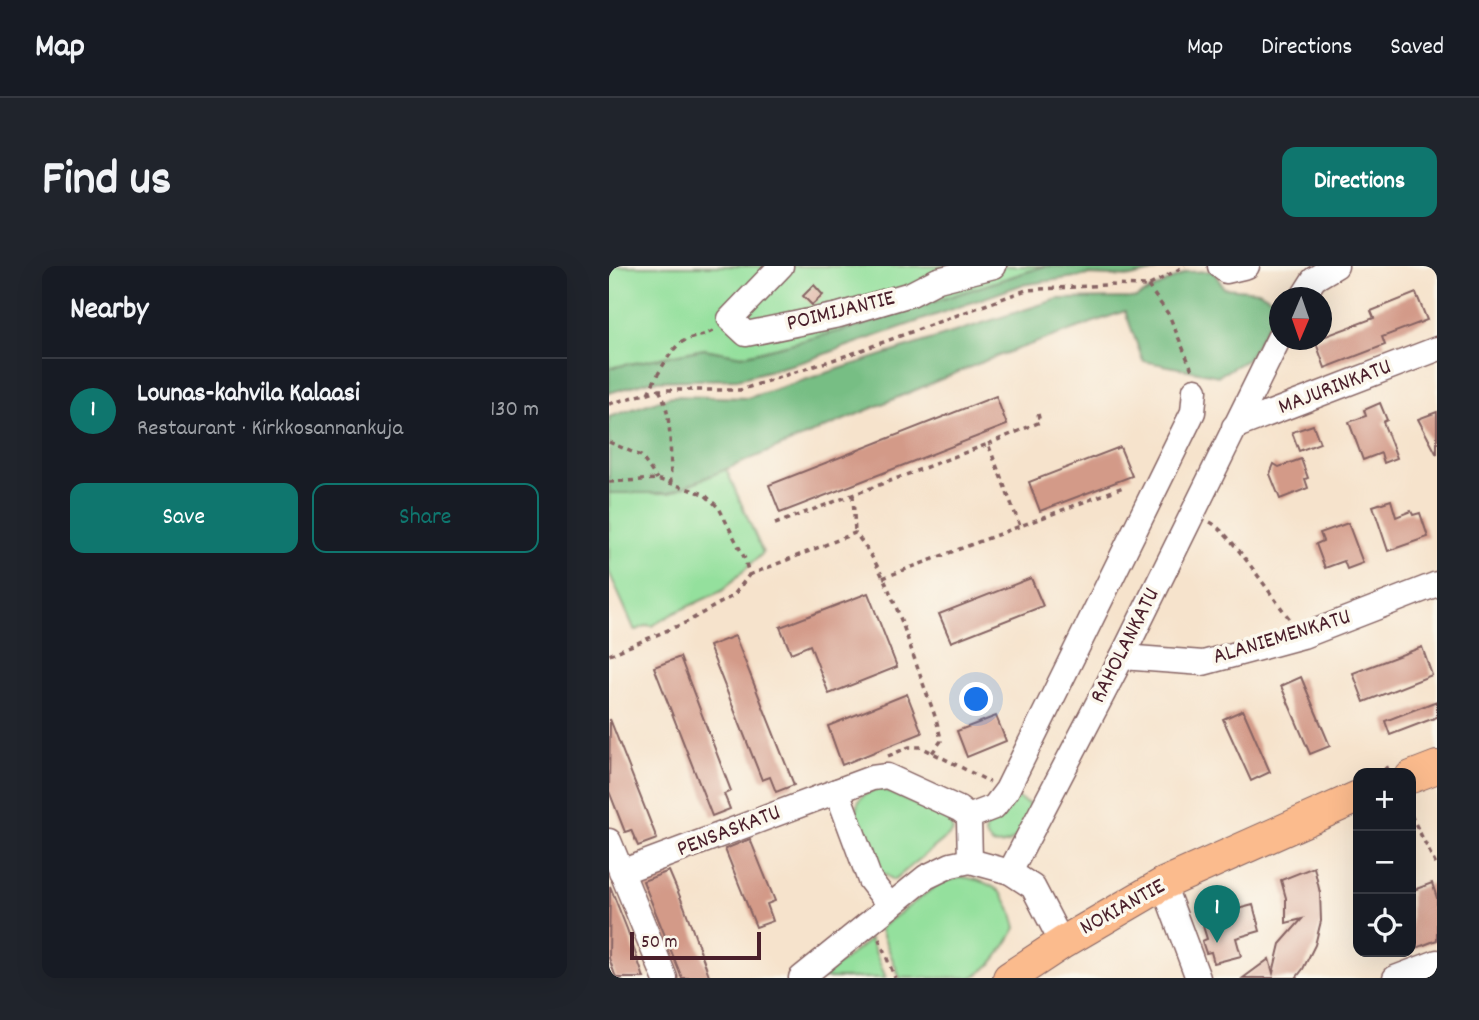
<!DOCTYPE html>
<meta charset="utf-8">
<style>
body{margin:0;font-family:Dekko,sans-serif;background:#20242c;color:#f1f3f6}
.controls{position:absolute;right:21px;bottom:21px;display:grid;overflow:hidden;border-radius:14px;box-shadow:0 7px 28px #0002}
.controls button{width:63px;height:63px;display:grid;place-items:center;padding:0;border:0;border-bottom:2px solid #363941;background:#171b24;color:#f1f3f6;font:35px sans-serif}
.compass{position:absolute;left:660px;top:21px;width:63px;height:63px;border-radius:50%;background:#171b24;box-shadow:0 7px 28px #0002;rotate:182deg}
.scale{position:absolute;left:21px;bottom:18px;width:131px;box-sizing:border-box;padding-left:7px;border:4px solid #4a1f2b;border-top:0;font-size:19px;line-height:24px;white-space:nowrap;color:#4a1f2b;-webkit-text-stroke:5px #fbf7ec;paint-order:stroke}
.you{position:absolute;left:368px;top:434px;width:24px;height:24px;margin:-18px;border:5px solid #fff;border-radius:50%;background:#1a73e8;box-shadow:0 0 0 10px #1a73e833}
.badge{display:grid;place-items:center;width:46px;height:46px;border-radius:50%;background:#0f766e;color:#fff;font-size:23px;font-weight:700}
.pin{position:absolute;translate:-50% -58px;filter:drop-shadow(0 2px 4px #0008)}
.pin::after{content:'';position:absolute;top:37px;width:24px;height:21px;background:inherit;clip-path:polygon(0 0,100% 0,50% 100%)}
.list{margin:0;padding:0;list-style:none}
h2{display:flex;justify-content:space-between;align-items:center;height:91px;margin:0;padding:0 28px;font-size:30px}
h2 small{font-size:23px;font-weight:400;color:#9ea1a6}
.list li{display:grid;grid-template-columns:46px 1fr auto;gap:21px;align-items:center;box-sizing:border-box;height:105px;padding:0 28px;border-top:2px solid #363941}
.list b{display:block;font-size:26px;white-space:nowrap}
.list p{margin:0;font-size:23px;white-space:nowrap;color:#9ea1a6}
.list em{font-size:23px;font-style:normal;color:#9ea1a6}
.actions{display:flex;gap:14px;padding:21px 28px}
.actions a{flex:1;padding:16px 0;border:2px solid #0f766e;border-radius:14px;text-align:center;font-size:24px;color:#0f766e}
.actions .main{background:#0f766e;color:#fff}
.icon{flex:none;width:38px;height:38px;fill:none;stroke:currentColor;stroke-width:2;stroke-linecap:round;stroke-linejoin:round}
.map{position:relative;flex:none;width:828px;height:712px;overflow:hidden;border-radius:14px}
header{display:flex;align-items:center;gap:42px;box-sizing:border-box;height:98px;padding:0 35px;background:#171b24;border-bottom:2px solid #363941}
header strong{font-size:33px}
nav{display:flex;gap:38px;margin-inline-start:auto;font-size:24px}
.intro{display:flex;align-items:center;justify-content:space-between;box-sizing:border-box;height:168px;padding:0 42px}
h1{margin:0;font-size:49px}
.button{padding:18px 32px;border-radius:14px;background:#0f766e;color:#fff;font-size:24px;font-weight:700}
main{display:flex;gap:42px;padding:0 42px}
aside{flex:1;background:#171b24;border-radius:14px;box-shadow:0 7px 28px #0002}
.map>svg:first-child{display:block}
.green{fill:#94e09d;stroke:#6f8064;stroke-width:2}
.forest{fill:#77be84;stroke:#606e58;stroke-width:2}
.building{fill:#d39a88}
.lines{fill:none;stroke-linecap:round;stroke-linejoin:round}
.minor-casing{stroke:#866463;stroke-width:27}
.major-casing{stroke:#866463;stroke-width:34}
.path{stroke:#866463;stroke-width:3.5;stroke-dasharray:5 5;stroke-linecap:butt}
.minor{stroke:#fff;stroke-width:24}
.major{stroke:#fbbb8d;stroke-width:32}
.labels{text-anchor:middle;dominant-baseline:central;stroke-width:7;stroke-linejoin:round;paint-order:stroke}
.street-label{font-size:23px;fill:#4a1f2b;stroke:#fbf7ec}
</style>
<header>
<strong>Map</strong>
<nav><a>Map</a><a>Directions</a><a>Saved</a></nav>
</header>
<div class="intro"><h1>Find us</h1><a class="button">Directions</a></div>
<main>
<aside>
<h2>Nearby<small></small></h2>
<ul class="list">
<li><span class="badge">1</span><div><b>Lounas-kahvila Kalaasi</b><p>Restaurant · Kirkkosannankuja</p></div><em>130 m</em></li>
</ul>
<div class="actions"><a class="main">Save</a><a>Share</a></div>
</aside>
<div class="map">
<svg width="828" height="712" viewBox="0 0 828 712">
<rect width="100%" height="100%" fill="#fbf7ec"/>
<filter id="ink" filterUnits="userSpaceOnUse"><feTurbulence type="fractalNoise" baseFrequency=".0143" numOctaves="2"/><feDisplacementMap in="SourceGraphic" scale="14" xChannelSelector="R" yChannelSelector="G"/><feConvolveMatrix kernelMatrix="1 2 1 2 8 2 1 2 1" color-interpolation-filters="sRGB"/></filter>
<filter id="wash" filterUnits="userSpaceOnUse"><feTurbulence type="fractalNoise" baseFrequency=".00686" numOctaves="4" result="noise"/><feDisplacementMap in="SourceGraphic" scale="28" xChannelSelector="R" yChannelSelector="G"/><feGaussianBlur stdDeviation="1.57" result="paint"/><feColorMatrix in="noise" values="0 0 0 0 0 0 0 0 0 0 0 0 0 0 0 0 0 1.4 0 .05"/><feComposite in="paint" operator="in"/></filter>
<g filter="url(#wash)">
<rect width="100%" height="100%" fill="#f6e3cc"/>
<g class="green">
<polygon points="0,0 436,0 244,62 133,90 95,83 0,102"/>
<polygon points="117,203 154,287 113,325 65,347 43,360 38,359 26,365 0,306 0,227 60,227"/>
<path d="M271,522L336,552L341,556L344,566L285,614L270,605L247,549C247,531 255,527 271,522Z"/>
<path d="M407,531L424,540C415,559 409,583 383,578L376,569L377,562L399,544Z"/>
<path d="M355,611C390,618 399,628 407,662C396,681 384,702 363,711C351,712 306,712 291,712L271,662L332,616Z"/>
<polygon points="261,673 277,712 213,712"/>
</g>
<g class="forest">
<polygon points="436,0 553,0 547,5 522,11 480,9 412,19 196,95 129,113 41,115 0,127 0,102 95,83 133,90 244,62"/>
<polygon points="604,5 615,22 650,25 663,33 661,55 639,93 609,110 534,95 516,45 378,94 60,227 0,227 0,151 63,130 139,132 449,33 527,32 577,6"/>
</g>
<g id="blocks">
<g class="building">
<polygon points="205,19 214,29 203,39 194,30"/>
<polygon points="807,27 818,54 773,71 776,79 716,102 706,74 765,52 762,45"/>
<polygon points="387,130 398,159 171,247 160,219"/>
<polygon points="771,137 778,154 774,156 788,192 775,197 772,187 754,194 740,156 757,150 755,144"/>
<polygon points="828,146 828,189 809,153"/>
<polygon points="704,159 711,177 690,185 683,166"/>
<polygon points="511,181 523,210 431,245 420,216"/>
<polygon points="692,193 699,212 696,213 699,222 671,233 661,208 665,198 670,201"/>
<polygon points="782,234 787,251 802,245 804,249 811,247 819,271 779,285 764,240"/>
<polygon points="739,257 754,297 738,303 735,295 716,302 707,278 714,275 711,267"/>
<polygon points="422,312 434,340 342,376 330,348"/>
<polygon points="259,327 288,401 220,428 201,379 182,387 171,361"/>
<polygon points="126,370 185,519 167,526 161,511 153,514 100,380"/>
<polygon points="813,381 823,409 755,436 744,407"/>
<polygon points="71,391 122,525 115,528 121,543 103,550 45,401"/>
<polygon points="692,411 721,480 701,488 672,420"/>
<polygon points="298,428 313,467 233,499 219,460"/>
<polygon points="828,435 828,451 781,469 776,455"/>
<polygon points="634,444 661,506 642,515 614,453"/>
<polygon points="387,450 397,475 358,491 348,465"/>
<polygon points="1,453 48,573 29,580 22,564 16,566 0,525"/>
<polygon points="141,573 166,635 158,638 164,655 147,661 116,583"/>
<polygon points="705,601 711,627 712,655 706,679 694,703 687,712 634,712 660,693 664,707 671,678 693,653 677,657 677,632 672,614"/>
<polygon points="60,605 75,640 101,712 73,712 34,615"/>
<polygon points="823,617 828,632 828,674 802,684 802,625"/>
<polygon points="1,620 18,663 35,712 7,712 0,692"/>
<polygon points="644,639 651,665 627,672 632,690 605,697 602,686 597,687 593,675 598,673 594,660 626,650 625,644"/>
</g>
</g>
</g>
<g filter="url(#ink)">
<use href="#blocks" fill-opacity="0" stroke="#866463" stroke-width="2"/>
<g class="lines">
<defs>
<g id="minor">
<polyline points="172,0 121,53 137,68 230,49 302,28 329,14 385,0"/>
<polyline points="611,0 617,5 638,0"/>
<polyline points="693,32 705,13 727,0"/>
<polyline points="625,161 828,83"/>
<polyline points="513,391 594,397 694,370 828,318"/>
<polyline points="359,551 385,541 398,524 584,146 586,124"/>
<polyline points="0,575 56,712"/>
<polyline points="12,606 228,525"/>
<polyline points="401,606 513,391 670,72"/>
<polyline points="554,618 589,712"/>
<polyline points="281,640 261,614 228,525 263,512 278,510 350,543 358,549 360,554 361,595"/>
<polyline points="192,712 317,611 342,599 361,595 401,606 424,621 453,677"/>
<polyline points="786,712 828,696"/>
</g>
<g id="major">
<polyline points="802,511 828,501"/>
<polyline points="400,712 453,677 554,618 749,531"/>
</g>
</defs>
<use href="#minor" class="minor-casing"/>
<use href="#major" class="major-casing"/>
<g class="path">
<polyline points="539,20 560,49 583,104"/>
<path d="M50,124C64,146 61,192 62,218"/>
<path d="M39,127C46,114 61,83 73,76C83,70 95,71 105,64"/>
<polyline points="0,138 50,124 131,124 239,89 417,24 496,19 539,20 576,0"/>
<polyline points="0,176 32,190 48,213"/>
<polyline points="379,178 431,156 429,148"/>
<polyline points="0,216 48,213 95,228 110,242 136,293 140,309 125,329 78,356 0,389"/>
<polyline points="244,229 246,267"/>
<path d="M601,256C622,267 662,330 680,352"/>
<polyline points="166,258 379,178 411,260"/>
<path d="M140,309L246,267C279,307 294,360 311,409C318,430 329,453 332,475L323,487"/>
<polyline points="274,312 517,220"/>
<polyline points="279,490 300,481 312,481 381,516"/>
<polyline points="766,507 780,501"/>
<polyline points="802,549 828,601"/>
<polyline points="586,648 599,643"/>
<polyline points="270,673 286,712"/>
</g>
<use href="#minor" class="minor"/>
<use href="#major" class="major"/>
</g>
</g>
<g class="labels">
<g class="street-label">
<text transform="translate(232 46) rotate(-14)">POIMIJANTIE</text>
<text transform="translate(726 122) rotate(-21)">MAJURINKATU</text>
<text transform="translate(673 372) rotate(-17)">ALANIEMENKATU</text>
<text transform="translate(517 380) rotate(-63)">RAHOLANKATU</text>
<text transform="translate(120 566) rotate(-21)">PENSASKATU</text>
<text transform="translate(514 642) rotate(-29)">NOKIANTIE</text>
</g>
</g>
</svg>
<div class="controls">
<button>+</button>
<button>−</button>
<button><svg class="icon" aria-label="locate" viewBox="0 0 24 24"><circle cx="12" cy="12" r="6"/><path d="M12 2v4M12 18v4M2 12h4M18 12h4"/></svg></button>
</div>
<svg class="compass" viewBox="-18 -18 36 36"><path d="M0-13l5 13h-10z" fill="#e53935"/><path d="M0 13l5-13h-10z" fill="#9ea1a6"/></svg>
<div class="scale">50 m</div>
<div class="you"></div>
<div class="pin badge" style="left:608px;top:677px">1</div>
</div>
</main>
